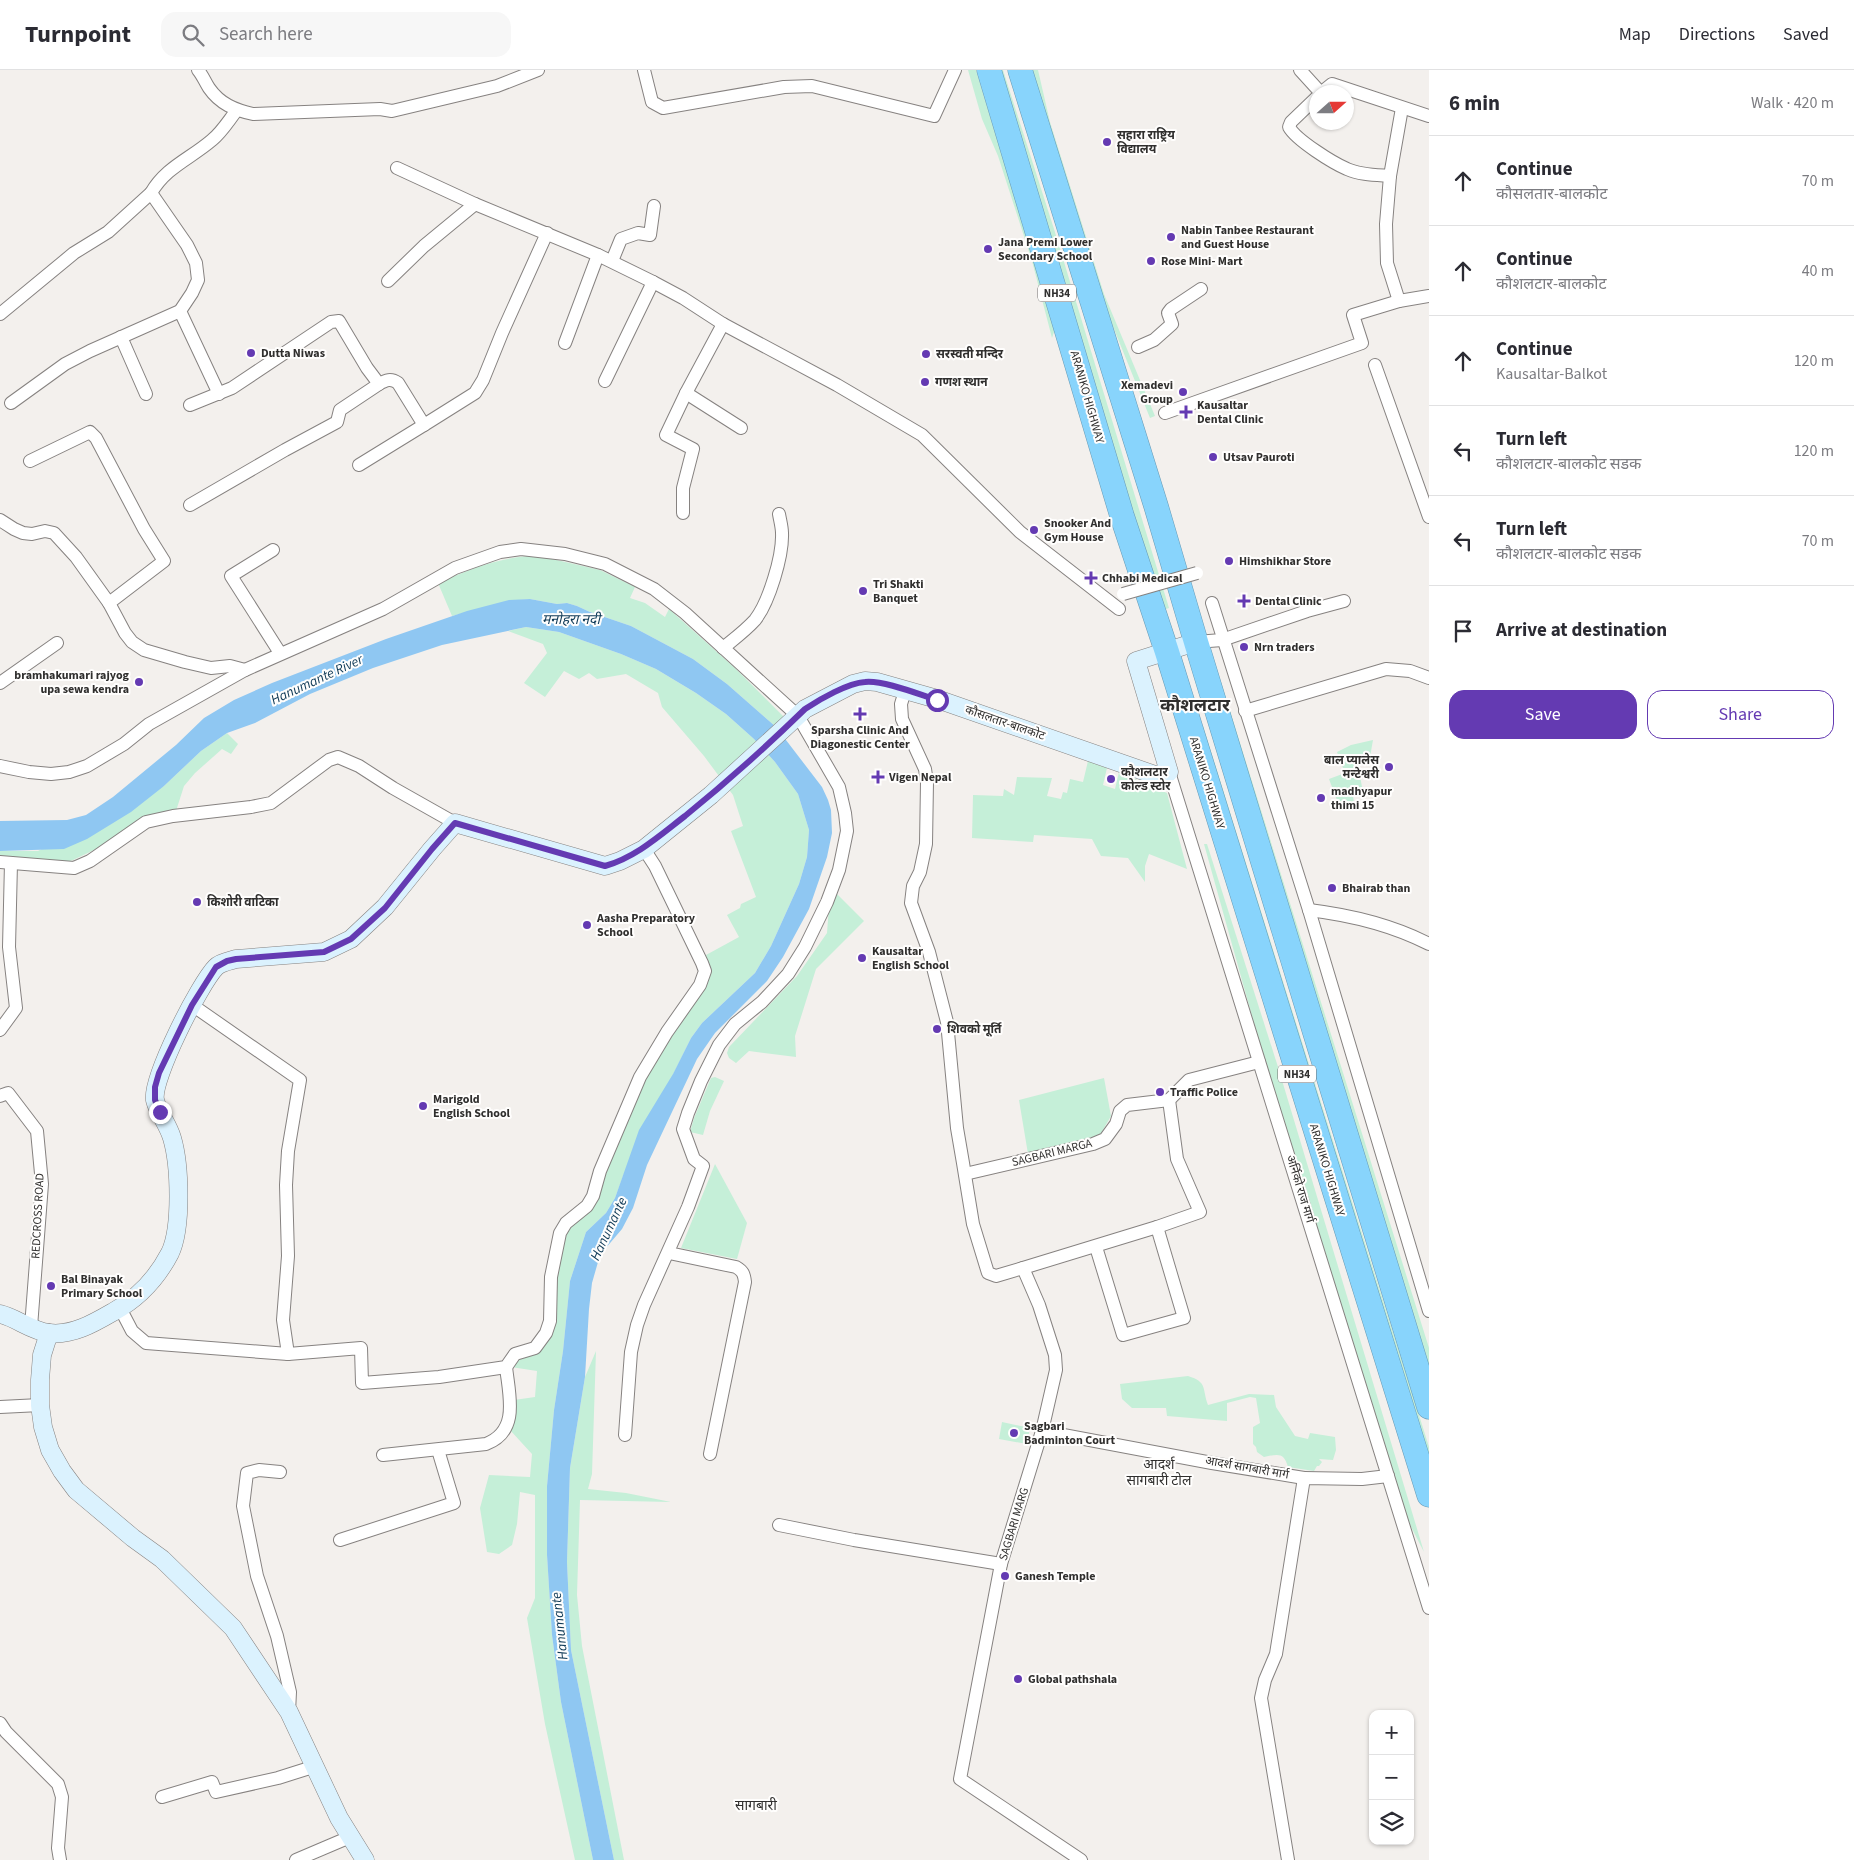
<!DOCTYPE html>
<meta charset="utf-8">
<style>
body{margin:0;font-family:"Source Sans 3","Noto Sans Devanagari",sans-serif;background:#f7f7f7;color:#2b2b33}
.controls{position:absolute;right:15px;bottom:15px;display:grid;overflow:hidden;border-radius:10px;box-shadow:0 1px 4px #0004}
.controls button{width:45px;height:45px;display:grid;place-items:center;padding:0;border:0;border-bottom:1px solid #e1e1e2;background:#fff;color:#2b2b33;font:25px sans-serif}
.compass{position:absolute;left:1309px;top:15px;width:45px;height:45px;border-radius:50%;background:#fff;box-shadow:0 1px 4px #0004;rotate:69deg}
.stop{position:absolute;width:15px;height:15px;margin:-11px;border:4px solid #643ab2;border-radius:50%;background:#fff}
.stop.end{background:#643ab2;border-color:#fff;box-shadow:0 1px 5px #0008}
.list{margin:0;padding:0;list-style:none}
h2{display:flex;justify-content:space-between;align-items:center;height:65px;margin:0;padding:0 20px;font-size:21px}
h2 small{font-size:16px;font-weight:400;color:#7c7c81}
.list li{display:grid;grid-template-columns:32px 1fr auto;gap:15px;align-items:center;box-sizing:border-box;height:90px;padding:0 20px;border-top:1px solid #e1e1e2}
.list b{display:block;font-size:19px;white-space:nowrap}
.list p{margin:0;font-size:16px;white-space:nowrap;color:#7c7c81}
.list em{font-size:16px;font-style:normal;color:#7c7c81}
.actions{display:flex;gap:10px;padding:15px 20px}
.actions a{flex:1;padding:11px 0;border:1px solid #643ab2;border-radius:15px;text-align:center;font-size:18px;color:#643ab2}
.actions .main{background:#643ab2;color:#fff}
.icon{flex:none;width:28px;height:28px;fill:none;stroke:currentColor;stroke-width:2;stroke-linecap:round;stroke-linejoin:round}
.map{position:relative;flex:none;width:1429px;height:1790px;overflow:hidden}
header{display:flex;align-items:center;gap:30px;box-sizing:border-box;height:70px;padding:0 25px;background:#fff;border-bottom:1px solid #e1e1e2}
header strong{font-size:24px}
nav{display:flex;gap:28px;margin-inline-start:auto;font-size:18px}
.search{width:350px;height:45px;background:#f7f7f7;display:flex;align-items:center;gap:12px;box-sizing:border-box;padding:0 18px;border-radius:15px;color:#7c7c81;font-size:19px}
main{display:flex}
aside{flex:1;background:#fff}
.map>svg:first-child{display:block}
.green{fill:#c5efd8}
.water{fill:#8fc7f2}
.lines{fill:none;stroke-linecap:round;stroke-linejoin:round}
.street-casing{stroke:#868280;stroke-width:14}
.secondary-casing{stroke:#868280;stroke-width:19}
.highway-casing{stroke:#699ab4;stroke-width:25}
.street{stroke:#fff;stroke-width:12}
.secondary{stroke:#dbf2fe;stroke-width:18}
.highway{stroke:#88d4fc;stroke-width:24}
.street-bridge-casing{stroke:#868280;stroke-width:14;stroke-linecap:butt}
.street-bridge{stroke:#fff;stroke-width:12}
.route{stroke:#643ab2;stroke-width:6}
.poi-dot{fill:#643ab2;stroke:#fffefd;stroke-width:2}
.labels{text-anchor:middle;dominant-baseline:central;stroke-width:4;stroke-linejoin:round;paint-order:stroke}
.shield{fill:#fffefd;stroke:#6e6d6c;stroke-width:1}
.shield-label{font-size:11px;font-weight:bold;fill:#302f2e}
.poi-label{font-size:12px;font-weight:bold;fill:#302f2e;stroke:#fffefd;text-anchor:start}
.street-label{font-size:12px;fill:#302f2e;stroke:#fffefd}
.water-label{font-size:14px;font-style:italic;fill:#0e3956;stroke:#fffefd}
.neighbourhood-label{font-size:14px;fill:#302f2e;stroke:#fffefd}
.district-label{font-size:18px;font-weight:bold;fill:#302f2e;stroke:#fffefd}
</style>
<header>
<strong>Turnpoint</strong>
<div class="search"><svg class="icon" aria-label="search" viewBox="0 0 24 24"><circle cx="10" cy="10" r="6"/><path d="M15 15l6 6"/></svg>Search here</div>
<nav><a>Map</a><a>Directions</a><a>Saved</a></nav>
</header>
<main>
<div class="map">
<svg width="1429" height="1790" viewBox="0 0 1429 1790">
<rect width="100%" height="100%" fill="#f3f0ed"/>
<g class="green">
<polygon points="968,0 976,0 1055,259 1052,268 1032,191 998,86 982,49"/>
<polygon points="998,0 1003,0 1054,159 1169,538 1166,539 1158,523"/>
<polygon points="1032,0 1038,0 1050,52 1104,224 1155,346 1150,348 1101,227"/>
<path d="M527,486L548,488L600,500L635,517L630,528L645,533L665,547L669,539L736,599L786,649L776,657L727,614L693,589L631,556L590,542L577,536L567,533L557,534L530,529L508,531L452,546L438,513C467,500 495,489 527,486Z"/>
<polygon points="526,557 559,562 621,584 656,599 696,623 726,644 754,669 775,692 798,724 809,760 807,787 799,814 771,876 755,903 702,953 691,968 623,1106 615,1128 606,1143 586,1162 570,1211 563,1281 554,1340 547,1416 547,1485 552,1565 561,1632 593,1790 575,1790 545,1654 527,1548 535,1528 535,1425 520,1422 517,1454 512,1475 499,1484 487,1482 480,1438 489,1405 530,1407 532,1384 510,1360 514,1330 535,1327 537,1301 511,1297 513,1292 538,1282 562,1170 603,1110 638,1020 711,904 706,885 739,867 727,845 740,838 741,834 756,827 731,761 743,756 733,725 704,686 662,637 658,623 626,604 597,609 589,603 579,609 564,601 545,627 524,613 547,583 543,574 508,561"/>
<polygon points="1221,612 1429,1278 1429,1302 1216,614"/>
<polygon points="1203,656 1429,1377 1429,1401 1201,657"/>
<polygon points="227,663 238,674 231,684 222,679 195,703 184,716 176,741 73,790 67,792 0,788 0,781 38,781 164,716 201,681"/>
<polygon points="1373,670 1369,693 1358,694 1362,717 1353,725 1354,733 1340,738 1329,709 1345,703 1337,682 1351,675"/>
<polygon points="1088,691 1107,698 1103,715 1115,719 1119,702 1167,723 1187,799 1149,784 1145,796 1145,812 1128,788 1101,786 1092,769 1034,765 1033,772 972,768 973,725 1003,726 1004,719 1014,725 1017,707 1052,708 1047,726 1061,729 1063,722 1067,723 1070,709 1083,712"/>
<polygon points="1204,774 1207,774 1278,997 1424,1482 1408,1451 1267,1000"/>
<polygon points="837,824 864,851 816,899 795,966 796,987 749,981 736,993 729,988 727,983 729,977 797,906 827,863 829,836"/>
<polygon points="715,1007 724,1011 710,1041 703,1065 690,1062 694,1048 711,1008"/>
<polygon points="1104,1008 1111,1046 1100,1065 1028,1084 1019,1030"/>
<polygon points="715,1094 747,1153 737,1189 681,1178"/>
<polygon points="596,1281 592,1404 588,1419 626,1423 671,1432 580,1430 577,1525 582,1576 624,1790 614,1790 571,1580 567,1492 570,1398 585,1307"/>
<path d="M1188,1306C1208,1312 1202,1319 1208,1335L1249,1324L1274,1325L1276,1337L1295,1366L1308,1369L1310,1363L1335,1367L1336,1380L1333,1390L1319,1389L1322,1392L1319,1396H1317L1314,1401L1288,1397C1284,1382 1278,1384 1264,1387L1257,1382L1256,1377L1253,1374V1357L1260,1353L1256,1328L1250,1327L1227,1333V1351L1167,1346L1166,1338H1132L1122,1329L1120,1314Z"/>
<polygon points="1002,1352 1030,1358 1027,1374 999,1369"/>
</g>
<polygon class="water" points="530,529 557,534 567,533 577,536 590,542 631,556 693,589 727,614 776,657 822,717 828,730 831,740 832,763 827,787 809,839 783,887 767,911 715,963 697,989 647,1095 633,1138 622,1159 605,1179 598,1192 592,1213 589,1239 585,1307 570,1398 567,1492 571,1580 614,1790 593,1790 561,1632 552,1565 547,1485 547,1416 554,1340 563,1281 570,1211 586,1162 606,1143 615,1128 639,1060 673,1004 691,968 702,953 755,903 771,876 799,814 807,787 809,760 798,724 775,692 754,669 726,644 696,623 656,599 621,584 559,562 526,557 442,575 373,598 310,624 255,653 227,663 201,681 164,716 131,742 87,769 64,779 0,781 0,751 67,750 86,745 113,727 176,675 204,648 234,630 272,613 386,569 467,541 509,530"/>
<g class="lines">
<defs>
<g id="street">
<path d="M198,0C203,6 205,12 209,18C220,34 235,40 253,44L380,39L392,41L497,16L538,0"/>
<polyline points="644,0 652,32 663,38 784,17 812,16 934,46 955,0"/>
<polyline points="1300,0 1320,22"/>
<polyline points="1322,22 1332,14 1429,46"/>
<path d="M1316,28L1291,52L1289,57C1296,70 1333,93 1347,99C1360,105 1376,105 1390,106"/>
<polyline points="397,98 475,134 598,185 653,212 683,228 723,254 837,315 922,365 1020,462 1119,539"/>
<polyline points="612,191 621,169 638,163 650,165 654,136"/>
<polyline points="388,211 424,176 475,134"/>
<polyline points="1399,231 1387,193 1386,154 1390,106 1402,38"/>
<polyline points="180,241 219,324"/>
<polyline points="0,244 74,183 108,162 151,123"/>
<polyline points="723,254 686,323 741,358"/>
<polyline points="121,267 146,324"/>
<polyline points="565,273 598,185"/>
<polyline points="1138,277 1154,270 1172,254 1168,243 1171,239 1201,219"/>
<polyline points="1375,295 1429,447"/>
<polyline points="605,311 653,212"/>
<path d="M11,333L65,294L90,281L180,241L192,223L198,210L196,193L187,175L151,123C166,97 190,89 212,70C222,62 229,50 237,40"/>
<path d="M190,335L232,318L331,252L339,251L367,298L379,314C386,310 391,308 398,313L424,355L475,323L483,310L502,263L547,163"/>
<polyline points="1165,343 1362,273 1353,245 1399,231 1429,226"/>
<polyline points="30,391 90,362 96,368 144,459 164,491 109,533 125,563 132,572 144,580 185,592 211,598 230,596 245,600"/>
<polyline points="359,395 424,355"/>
<polyline points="190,435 285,380 337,352 340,340 379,314"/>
<polyline points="683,443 683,418 693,379 666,365 686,323"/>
<polyline points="0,450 14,459 23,463 32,464 45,461 54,463 76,487 109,533"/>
<polyline points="273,480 231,506 280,583"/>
<polyline points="1212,533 1309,840 1429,1241"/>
<polyline points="1196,572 1222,570 1307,541 1344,531"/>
<path d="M723,578C734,569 745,561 755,550C769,532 783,486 782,463C782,457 780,450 779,444"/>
<polyline points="0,613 57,573"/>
<polyline points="905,621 901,634 902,649 925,699 927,712 926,774 920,802 913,816 911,833 929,882 947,952 957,1058 963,1093 973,1154 988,1203 996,1206 1023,1198 1039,1235 1055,1285 1056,1300 1042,1361 1001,1494 960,1709 1081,1790"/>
<polyline points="1245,641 1386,599 1410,601 1429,608"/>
<polyline points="0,696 29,702 51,704 69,702 87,696 124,674 149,654 245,600 383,539 455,498 500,482 521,479 565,484 605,494 654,519 685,543 798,646 839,717 845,743 847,761 839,800 827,832 805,877 788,904 762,932 735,954 719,975 701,1011 688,1043 683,1059 694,1089 703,1096 688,1137 644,1235 637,1255 631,1282 625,1365"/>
<polyline points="1169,702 1429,1538"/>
<polyline points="0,792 74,798 90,791 146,752 173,746 251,737 271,733 329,690 338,687 359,696 393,718 455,753"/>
<path d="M1309,840C1350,845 1392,855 1429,874"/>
<polyline points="192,935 300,1010 288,1081 286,1115 288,1186 283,1250 288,1284"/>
<polyline points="0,960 16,938 9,877 11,793"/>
<polyline points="0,1026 8,1023 37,1061 42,1114 31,1257"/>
<polyline points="965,1104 1093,1074 1105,1069 1116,1054 1120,1041 1127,1035 1169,1030 1189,1010 1259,992"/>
<polyline points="1096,1177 1123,1265 1184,1248 1157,1157"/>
<path d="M669,1183L736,1197C743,1201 744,1204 745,1212L710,1384"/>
<polyline points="1023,1198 1157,1157 1200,1142 1177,1089 1169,1030"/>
<polyline points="120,1238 132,1261 146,1273 288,1284 361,1278 362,1313 439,1307 506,1297 515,1284 535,1278 546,1263 550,1251 551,1207 560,1163 566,1153 587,1136 593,1126 600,1101 640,1007 667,962 700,915 705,901 702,893 655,796 644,779"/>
<polyline points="0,1337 40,1335"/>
<polyline points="1042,1361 1212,1393 1304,1408"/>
<path d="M383,1385L486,1374C520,1361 509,1325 506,1297"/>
<polyline points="280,1402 259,1400 247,1403 243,1436 257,1506 277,1566 290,1622 289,1642"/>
<polyline points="779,1455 854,1470 1001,1494"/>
<polyline points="340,1470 454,1433 438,1380"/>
<polyline points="0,1653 6,1662 58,1714 62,1727 58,1778 60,1790"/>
<polyline points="162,1727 212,1712 216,1722 278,1708 316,1696"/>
<polyline points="296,1790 350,1767"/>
<polyline points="1288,1790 1261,1628 1265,1610 1276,1584 1304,1408 1362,1409 1388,1406"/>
</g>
<g id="secondary">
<path d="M0,1244C17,1248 31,1261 49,1263C72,1266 94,1253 113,1242C137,1229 157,1208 170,1183C182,1158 180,1095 172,1068C168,1054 158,1043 155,1030C151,1009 200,913 216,897C221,892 229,891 236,889L324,882L351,869L385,837L432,779L455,753L605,796L620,791L644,779L711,725L805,639L853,614L865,611L877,612L937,629L1155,705L1169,702L1136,591L1196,572"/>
<polyline points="49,1263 42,1285 40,1310 40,1335 43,1357 50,1380 62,1401 76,1420 133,1468 162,1489 233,1558 289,1642 339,1748 365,1790"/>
</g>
<g id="highway">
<polyline points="989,0 1122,446 1167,582 1429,1425"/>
<polyline points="1020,0 1156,436 1196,572 1429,1337"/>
</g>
</defs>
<use href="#street" class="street-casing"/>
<use href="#secondary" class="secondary-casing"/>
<use href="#highway" class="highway-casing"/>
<use href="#street" class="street"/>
<use href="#secondary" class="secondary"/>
<use href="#highway" class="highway"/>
<defs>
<polyline id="street-bridge" points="1123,524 1197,503"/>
</defs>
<use href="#street-bridge" class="street-bridge-casing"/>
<use href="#street-bridge" class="street-bridge"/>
</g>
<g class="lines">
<path class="route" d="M160,1042L155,1030V1017L159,1003L192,935L216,897L227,891L236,889L324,882L351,869L385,838L432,779L455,753L605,796C636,787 659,766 685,746C727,712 767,676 805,639C820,629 848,613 865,612C883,610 918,624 937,630"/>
</g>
<g class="poi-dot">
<circle cx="1107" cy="72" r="5"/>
<circle cx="1171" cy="167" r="5"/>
<circle cx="988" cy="179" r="5"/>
<circle cx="1151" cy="191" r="5"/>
<circle cx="251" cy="283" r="5"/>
<circle cx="926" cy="284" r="5"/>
<circle cx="925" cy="312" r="5"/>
<circle cx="1183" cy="322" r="5"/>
<path d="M1183.5 334.5h5v5h5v5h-5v5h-5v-5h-5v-5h5z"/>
<circle cx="1213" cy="387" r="5"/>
<circle cx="1034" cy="460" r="5"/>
<circle cx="1229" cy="491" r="5"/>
<path d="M1088.5 500.5h5v5h5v5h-5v5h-5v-5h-5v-5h5z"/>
<circle cx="863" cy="521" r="5"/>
<path d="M1241.5 523.5h5v5h5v5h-5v5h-5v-5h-5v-5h5z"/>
<circle cx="1244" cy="577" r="5"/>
<circle cx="139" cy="612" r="5"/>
<path d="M857.5 636.5h5v5h5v5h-5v5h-5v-5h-5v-5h5z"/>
<circle cx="1389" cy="697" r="5"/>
<path d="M875.5 699.5h5v5h5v5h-5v5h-5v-5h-5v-5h5z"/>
<circle cx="1111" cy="709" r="5"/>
<circle cx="1321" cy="728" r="5"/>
<circle cx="1332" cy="818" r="5"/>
<circle cx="197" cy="832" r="5"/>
<circle cx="587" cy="855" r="5"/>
<circle cx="862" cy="888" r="5"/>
<circle cx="937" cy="959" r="5"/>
<circle cx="1160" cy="1022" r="5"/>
<circle cx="423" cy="1036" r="5"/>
<circle cx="51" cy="1216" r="5"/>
<circle cx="1014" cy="1363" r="5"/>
<circle cx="1005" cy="1506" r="5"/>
<circle cx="1018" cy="1609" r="5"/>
</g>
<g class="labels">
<g class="shield">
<rect x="1038" y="214.5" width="38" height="17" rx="4"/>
<rect x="1278" y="995.5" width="38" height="17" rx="4"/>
</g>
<g class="shield-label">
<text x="1057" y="223">NH34</text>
<text x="1297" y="1004">NH34</text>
</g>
<g class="poi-label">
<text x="1117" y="65">सहारा राष्ट्रिय<tspan x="1117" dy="14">विद्यालय</tspan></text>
<text x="1181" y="160">Nabin Tanbee Restaurant<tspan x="1181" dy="14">and Guest House</tspan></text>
<text x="998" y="172">Jana Premi Lower<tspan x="998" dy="14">Secondary School</tspan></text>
<text x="1161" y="191">Rose Mini- Mart</text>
<text x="261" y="283">Dutta Niwas</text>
<text x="936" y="284">सरस्वती मन्दिर</text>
<text x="935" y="312">गणश स्थान</text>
<text x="1173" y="315" text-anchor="end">Xemadevi<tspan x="1173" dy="14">Group</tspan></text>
<text x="1197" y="335">Kausaltar<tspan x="1197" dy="14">Dental Clinic</tspan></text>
<text x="1223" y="387">Utsav Pauroti</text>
<text x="1044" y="453">Snooker And<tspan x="1044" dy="14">Gym House</tspan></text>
<text x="1239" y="491">Himshikhar Store</text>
<text x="1102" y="508">Chhabi Medical</text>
<text x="873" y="514">Tri Shakti<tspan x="873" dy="14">Banquet</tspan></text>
<text x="1255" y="531">Dental Clinic</text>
<text x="1254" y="577">Nrn traders</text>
<text x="129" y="605" text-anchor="end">bramhakumari rajyog<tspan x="129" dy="14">upa sewa kendra</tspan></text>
<text x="860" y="660" text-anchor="middle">Sparsha Clinic And<tspan x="860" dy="14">Diagonestic Center</tspan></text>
<text x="1379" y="690" text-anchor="end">बाल प्यालेस<tspan x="1379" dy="14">मन्टेश्वरी</tspan></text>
<text x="1121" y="702">कौशलटार<tspan x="1121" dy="14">कोल्ड स्टोर</tspan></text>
<text x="889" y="707">Vigen Nepal</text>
<text x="1331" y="721">madhyapur<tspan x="1331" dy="14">thimi 15</tspan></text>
<text x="1342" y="818">Bhairab than</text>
<text x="207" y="832">किशोरी वाटिका</text>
<text x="597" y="848">Aasha Preparatory<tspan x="597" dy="14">School</tspan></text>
<text x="872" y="881">Kausaltar<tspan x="872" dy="14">English School</tspan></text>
<text x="947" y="959">शिवको मूर्ति</text>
<text x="1170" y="1022">Traffic Police</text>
<text x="433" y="1029">Marigold<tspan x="433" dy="14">English School</tspan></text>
<text x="61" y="1209">Bal Binayak<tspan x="61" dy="14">Primary School</tspan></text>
<text x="1024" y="1356">Sagbari<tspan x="1024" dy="14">Badminton Court</tspan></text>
<text x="1015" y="1506">Ganesh Temple</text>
<text x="1028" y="1609">Global pathshala</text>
</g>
<g class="street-label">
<text transform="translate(1087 327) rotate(74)">ARANIKO HIGHWAY</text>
<text transform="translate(1005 653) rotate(19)">कौसलतार-बालकोट</text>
<text transform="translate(1207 713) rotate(73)">ARANIKO HIGHWAY</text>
<text transform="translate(1052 1083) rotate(-14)">SAGBARI MARGA</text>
<text transform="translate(1327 1100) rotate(73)">ARANIKO HIGHWAY</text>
<text transform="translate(1300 1119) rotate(73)">अर्निको राज मार्ग</text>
<text transform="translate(38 1146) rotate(-87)">REDCROSS ROAD</text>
<text transform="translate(1247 1398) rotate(10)">आदर्श सागबारी मार्ग</text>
<text transform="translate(1014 1454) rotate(-73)">SAGBARI MARG</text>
</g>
<g class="water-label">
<text x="571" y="550">मनोहरा नदी</text>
<text transform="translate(317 610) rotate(-25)">Hanumante River</text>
<text transform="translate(609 1159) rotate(-65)">Hanumante</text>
<text transform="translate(560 1556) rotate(-96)">Hanumante</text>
</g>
<g class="neighbourhood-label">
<text x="1159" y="1395">आदर्श<tspan x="1159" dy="16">सागबारी टोल</tspan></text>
<text x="756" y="1736">सागबारी</text>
</g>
<g class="district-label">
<text x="1195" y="635">कौशलटार</text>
</g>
</g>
</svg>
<div class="controls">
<button>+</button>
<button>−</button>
<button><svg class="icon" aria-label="layers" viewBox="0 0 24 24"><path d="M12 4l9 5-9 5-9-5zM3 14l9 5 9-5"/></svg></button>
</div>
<svg class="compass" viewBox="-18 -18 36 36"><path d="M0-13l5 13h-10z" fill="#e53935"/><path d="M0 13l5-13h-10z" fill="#7c7c81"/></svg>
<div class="stop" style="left:937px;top:630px"></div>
<div class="stop end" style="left:160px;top:1042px"></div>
</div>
<aside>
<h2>6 min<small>Walk · 420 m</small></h2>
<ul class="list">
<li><svg class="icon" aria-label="ahead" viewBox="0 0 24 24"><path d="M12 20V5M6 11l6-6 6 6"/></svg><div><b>Continue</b><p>कौसलतार-बालकोट</p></div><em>70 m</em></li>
<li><svg class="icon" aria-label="ahead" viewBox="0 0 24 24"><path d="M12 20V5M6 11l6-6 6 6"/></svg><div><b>Continue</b><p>कौशलटार-बालकोट</p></div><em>40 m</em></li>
<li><svg class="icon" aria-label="ahead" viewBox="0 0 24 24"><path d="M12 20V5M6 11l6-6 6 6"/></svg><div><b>Continue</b><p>Kausaltar-Balkot</p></div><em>120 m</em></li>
<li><svg class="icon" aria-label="left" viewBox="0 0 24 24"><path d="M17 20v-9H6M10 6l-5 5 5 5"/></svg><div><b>Turn left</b><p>कौशलटार-बालकोट सडक</p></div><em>120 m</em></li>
<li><svg class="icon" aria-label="left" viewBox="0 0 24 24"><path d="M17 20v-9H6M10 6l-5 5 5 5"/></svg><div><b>Turn left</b><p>कौशलटार-बालकोट सडक</p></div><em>70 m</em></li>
<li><svg class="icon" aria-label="arrive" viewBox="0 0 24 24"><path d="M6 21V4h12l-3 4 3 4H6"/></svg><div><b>Arrive at destination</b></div></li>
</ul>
<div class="actions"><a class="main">Save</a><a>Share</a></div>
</aside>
</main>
